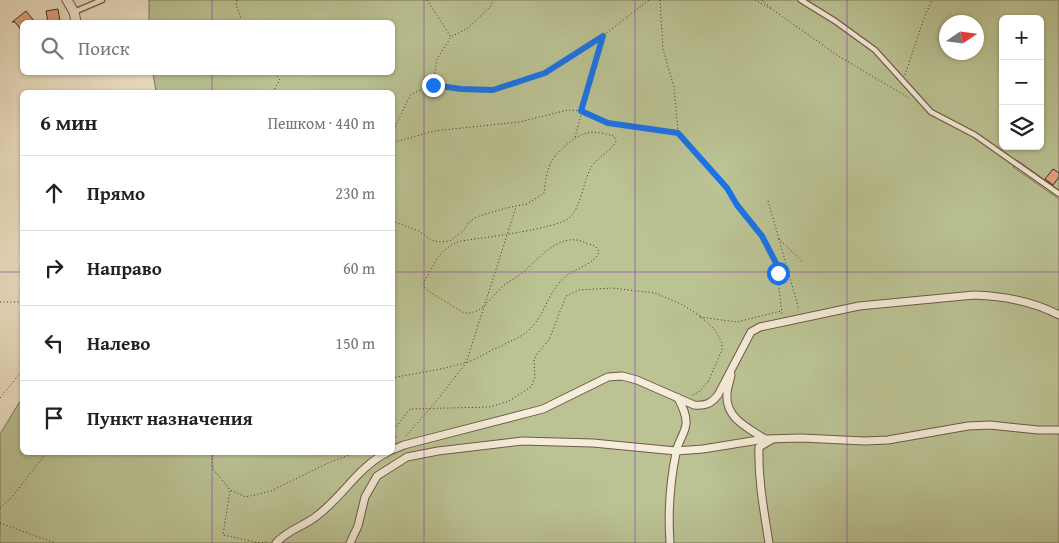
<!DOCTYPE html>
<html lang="ru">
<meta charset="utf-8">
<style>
body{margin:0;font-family:"Gentium Book Plus",serif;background:#f6f6f6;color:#222}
.controls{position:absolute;right:15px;top:15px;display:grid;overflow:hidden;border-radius:8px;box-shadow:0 1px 4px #0004}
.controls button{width:45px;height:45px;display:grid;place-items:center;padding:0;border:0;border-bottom:1px solid #e0e0e0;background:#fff;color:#222;font:25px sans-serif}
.compass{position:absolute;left:939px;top:15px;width:45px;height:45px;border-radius:50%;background:#fff;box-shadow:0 1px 4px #0004;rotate:77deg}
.stop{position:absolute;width:15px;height:15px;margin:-11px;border:4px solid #1a73e8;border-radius:50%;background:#fff}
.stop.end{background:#1a73e8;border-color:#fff;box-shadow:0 1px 5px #0008}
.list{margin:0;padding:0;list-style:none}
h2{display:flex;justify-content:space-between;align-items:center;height:65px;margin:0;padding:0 20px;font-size:21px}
h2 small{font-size:16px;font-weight:400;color:#767676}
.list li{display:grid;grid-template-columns:32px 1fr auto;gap:15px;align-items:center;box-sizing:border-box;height:75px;padding:0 20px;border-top:1px solid #e0e0e0}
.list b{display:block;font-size:19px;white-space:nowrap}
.list em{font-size:16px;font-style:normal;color:#767676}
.icon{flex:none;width:28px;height:28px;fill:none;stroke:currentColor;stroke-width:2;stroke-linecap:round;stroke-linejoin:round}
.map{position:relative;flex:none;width:1059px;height:543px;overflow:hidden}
.search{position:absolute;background:#fff;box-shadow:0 1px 4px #0004;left:20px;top:20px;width:375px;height:55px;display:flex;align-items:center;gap:12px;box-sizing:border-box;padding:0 18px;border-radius:8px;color:#767676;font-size:19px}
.panel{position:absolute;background:#fff;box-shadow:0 1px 4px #0004;left:20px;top:90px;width:375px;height:365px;border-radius:8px}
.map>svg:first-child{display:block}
.green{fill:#bbc394;stroke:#81765a;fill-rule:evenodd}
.building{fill:#e3a580;stroke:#472a1f}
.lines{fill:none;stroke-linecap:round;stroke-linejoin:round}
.service-casing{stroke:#715848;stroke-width:7}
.pedestrian-casing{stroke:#715848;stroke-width:9}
.minor-casing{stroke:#715848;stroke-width:11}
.path{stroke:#472a1f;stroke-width:1;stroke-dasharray:1 2.5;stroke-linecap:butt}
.service{stroke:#f5edd9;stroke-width:4.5}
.pedestrian{stroke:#f5edd9;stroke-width:7}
.minor{stroke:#f5edd9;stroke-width:9}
.route{stroke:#1a73e8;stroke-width:6}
.grid{fill:none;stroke:#7b2cbf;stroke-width:1;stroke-opacity:0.55}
</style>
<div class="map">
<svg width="1059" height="543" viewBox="0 0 1059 543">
<rect width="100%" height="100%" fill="#efe3c5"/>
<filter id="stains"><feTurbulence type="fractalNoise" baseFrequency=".004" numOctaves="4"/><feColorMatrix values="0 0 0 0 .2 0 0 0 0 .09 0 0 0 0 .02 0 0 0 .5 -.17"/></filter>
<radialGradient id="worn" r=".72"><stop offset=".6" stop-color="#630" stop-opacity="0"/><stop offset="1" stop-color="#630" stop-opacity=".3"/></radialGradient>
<path class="green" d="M149,0H1059V190L1017,160L1013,167L1059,199V543H0V434L22,398V452H392V92H156L153,73L392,72V22H149ZM1003,19H1040V146H1003ZM946,22H976V52H946Z"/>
<g class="building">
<polygon points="58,9 60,22 48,22 46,11"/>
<polygon points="26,11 35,22 22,22 22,31 15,22 12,22"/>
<polygon points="1053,169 1059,173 1059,177 1053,185 1045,179"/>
</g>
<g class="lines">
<defs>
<g id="service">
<polyline points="801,0 835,21 875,50 931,112 975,135 1059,194"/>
<polyline points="74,12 102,0"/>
</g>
<g id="pedestrian">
<path d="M731,375C730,381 727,388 727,394C725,418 748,428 765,439"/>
<path d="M392,450L404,445L543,409L608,377L622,376L637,380L694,405C705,406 711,404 718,395L751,332L760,327L859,306L974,295C1004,296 1032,301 1059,315"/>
<path d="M276,543C287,530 305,526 318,515C343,496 359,466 388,452"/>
<polyline points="350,543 358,526 365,497 377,476 407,457 438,451 522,441 593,443 676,451 703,449 765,439 801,438 865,441 888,440 968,426 990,425 1038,430 1059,430"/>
<path d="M670,543C668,514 670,482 676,453C677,443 685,434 686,424C687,415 682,406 678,398"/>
<path d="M769,543C764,511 758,480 759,447L771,440"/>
</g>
<polyline id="minor" points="67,0 74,12 76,22"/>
</defs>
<use href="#service" class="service-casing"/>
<use href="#pedestrian" class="pedestrian-casing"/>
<use href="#minor" class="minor-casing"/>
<g class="path">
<polyline points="237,0 236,4 242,22"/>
<polyline points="427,0 451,37"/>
<polyline points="660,0 663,49 674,87 678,132"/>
<polyline points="755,0 773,10 840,57 909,98"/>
<polyline points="762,0 771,8"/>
<polyline points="905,75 924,18 932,0"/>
<polyline points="433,84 437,59 451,37 468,28 491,6 493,0"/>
<polyline points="273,92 280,80 274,72"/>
<polyline points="392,133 411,94 433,85 461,89 493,90 545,73 603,36 649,0"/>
<polyline points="575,137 603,37"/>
<polyline points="392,145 395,142 434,131 519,122 568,110 581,111 608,123 678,133 727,188 737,205 762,236 776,263 782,314"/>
<polyline points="768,201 779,239 803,262"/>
<path d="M392,221L419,231L431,240L439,242L450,241L464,230L468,223L476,217L506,208L527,204L544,193C545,184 547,167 553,159C559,150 576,135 587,133C595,131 606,134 614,136L616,142C609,152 598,157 592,166C583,180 582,207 569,218C556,229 481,238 461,241C439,248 435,263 424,282V287L428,291L464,313C482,315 491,297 503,286C509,281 516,278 522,273C538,260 557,234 581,241C583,241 585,243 588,244C594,245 597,246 599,253C590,268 571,268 560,282C548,295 544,314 532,327C523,337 510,341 499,347C487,352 476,360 464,363C441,370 416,373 392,378"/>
<polyline points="392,229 394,230 392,237"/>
<polyline points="779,239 799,310"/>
<polyline points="0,302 22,302"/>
<polyline points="700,317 737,322 781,311"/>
<polyline points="0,398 22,371"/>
<polyline points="392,432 410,409 490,407 509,401 531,387 535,377 534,360 537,354 549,340 566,296 579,290 612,288 655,293 681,304 700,316 715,330 722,343 722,350 708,382 699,392 691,396"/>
<polyline points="392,435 398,438"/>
<polyline points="406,436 434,404 466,363 516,207"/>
<polyline points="214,452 212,459 213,469 230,490 246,497 271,491 328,463 357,452"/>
<polyline points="230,491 223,535 260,543"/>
<polyline points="0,508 12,497 47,452"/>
<polyline points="0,523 55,543"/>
<polyline points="262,543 268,541"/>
</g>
<use href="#service" class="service"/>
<use href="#pedestrian" class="pedestrian"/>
<use href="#minor" class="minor"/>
</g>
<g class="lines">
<polyline class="route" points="433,85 461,89 493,90 545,73 603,36 581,111 608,123 678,133 727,188 737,205 762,236 776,263 778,273"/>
</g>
<path class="grid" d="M212,0V22M424,0V543M635,0V543M847,0V543M212,72V92M0,272H22M392,272H1059M212,452V543"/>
<rect width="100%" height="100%" filter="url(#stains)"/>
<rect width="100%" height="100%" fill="url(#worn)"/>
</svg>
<div class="controls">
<button>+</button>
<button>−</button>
<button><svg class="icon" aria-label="layers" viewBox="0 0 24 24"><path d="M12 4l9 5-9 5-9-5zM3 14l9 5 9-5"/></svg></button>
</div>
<svg class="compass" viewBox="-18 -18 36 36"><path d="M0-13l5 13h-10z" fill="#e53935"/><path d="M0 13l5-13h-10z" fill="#767676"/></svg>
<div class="stop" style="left:778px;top:273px"></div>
<div class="stop end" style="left:433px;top:85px"></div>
<div class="search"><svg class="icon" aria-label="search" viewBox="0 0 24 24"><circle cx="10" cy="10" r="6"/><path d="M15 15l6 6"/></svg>Поиск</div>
<section class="panel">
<h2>6 мин<small>Пешком · 440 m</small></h2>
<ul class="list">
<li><svg class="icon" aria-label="ahead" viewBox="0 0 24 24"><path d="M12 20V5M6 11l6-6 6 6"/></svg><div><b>Прямо</b></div><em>230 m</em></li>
<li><svg class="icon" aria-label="right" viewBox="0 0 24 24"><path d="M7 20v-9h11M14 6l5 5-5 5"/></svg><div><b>Направо</b></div><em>60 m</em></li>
<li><svg class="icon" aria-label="left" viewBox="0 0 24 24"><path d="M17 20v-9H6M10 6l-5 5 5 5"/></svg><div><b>Налево</b></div><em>150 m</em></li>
<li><svg class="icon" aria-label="arrive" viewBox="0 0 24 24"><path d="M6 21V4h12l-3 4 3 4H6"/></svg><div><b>Пункт назначения</b></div></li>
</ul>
</section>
</div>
